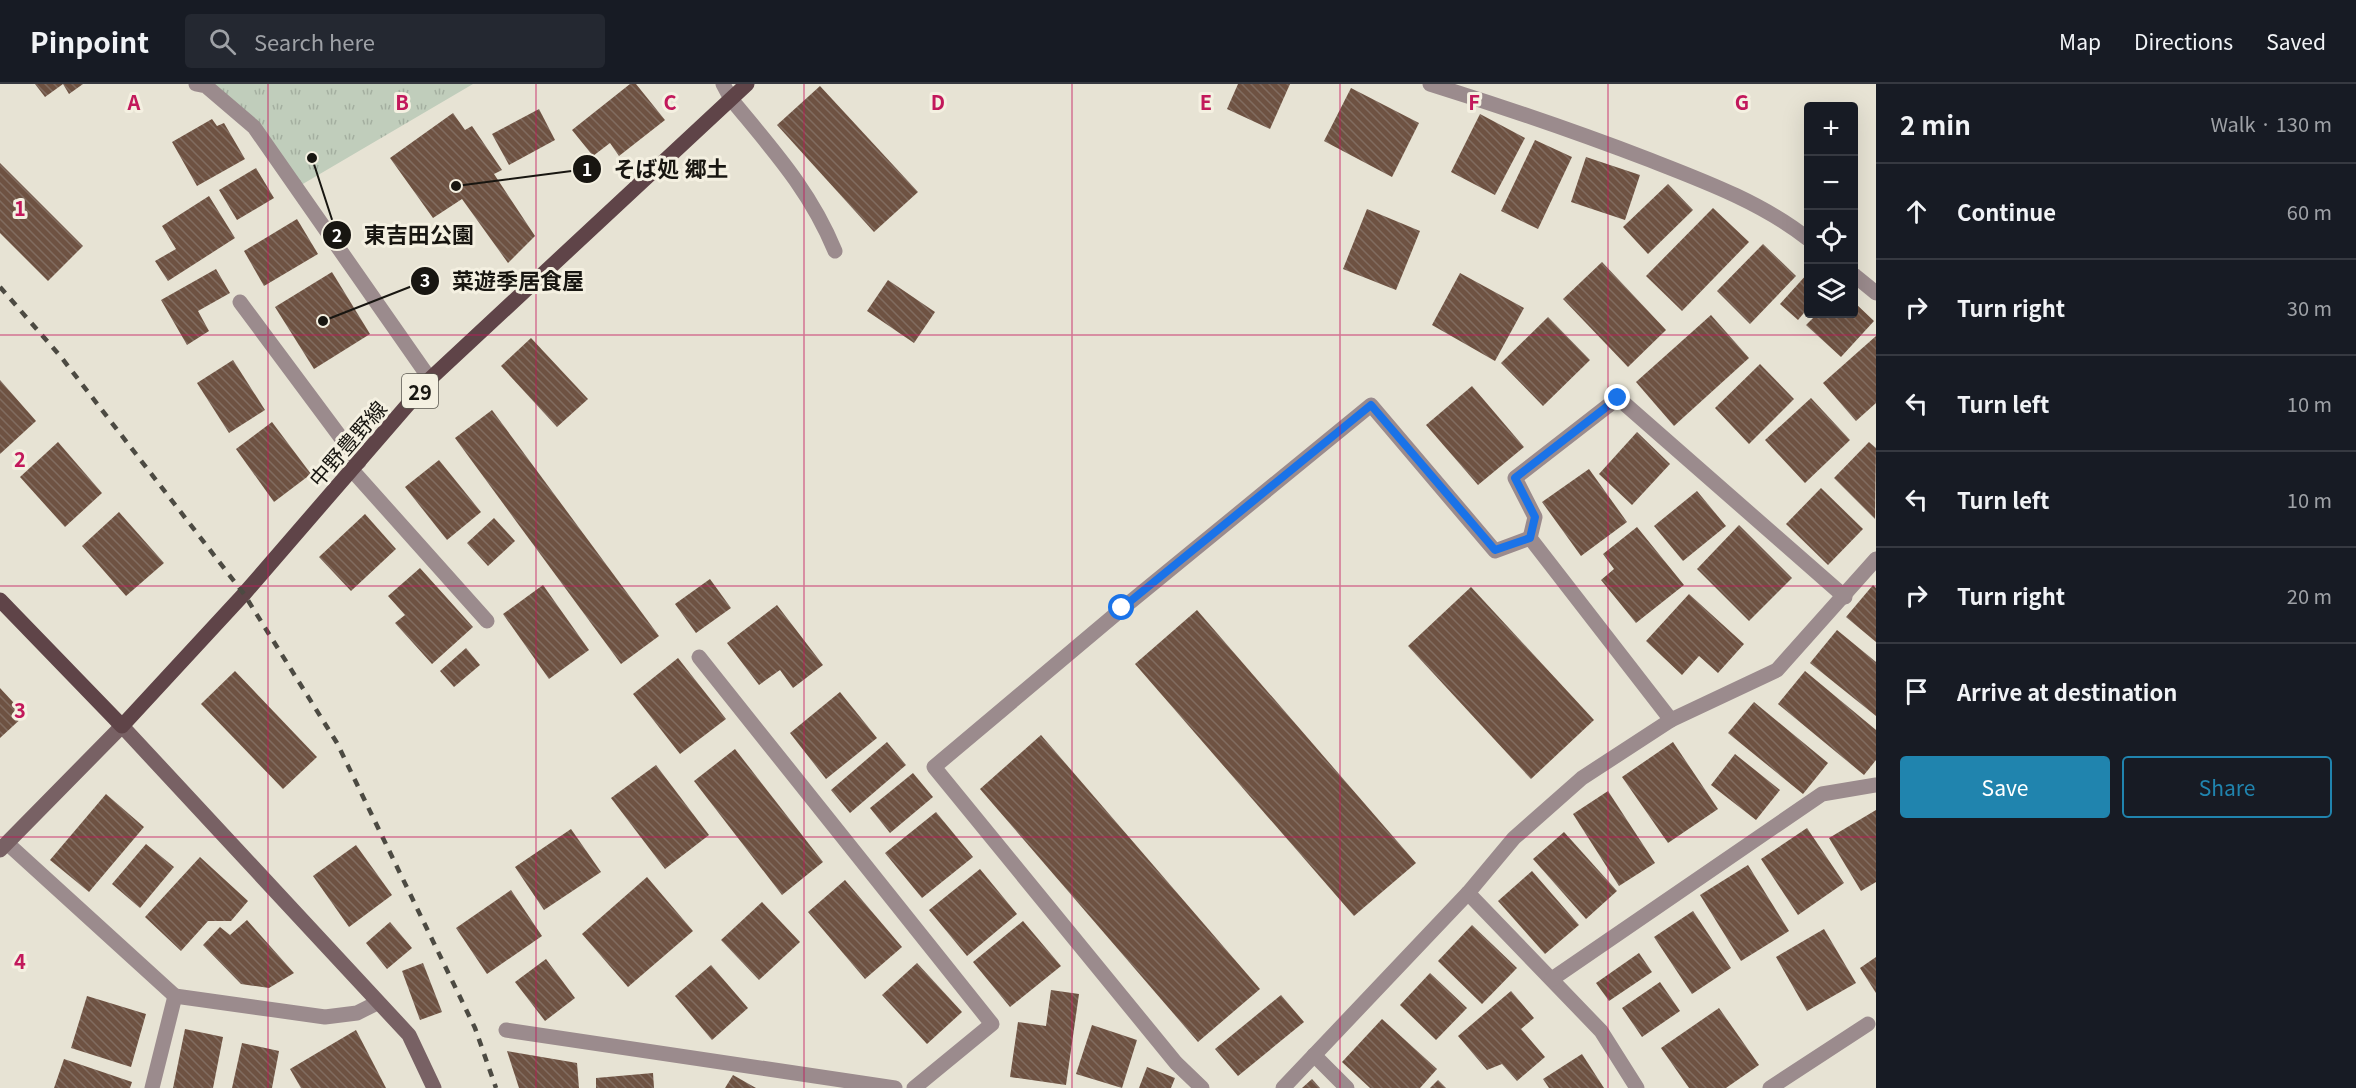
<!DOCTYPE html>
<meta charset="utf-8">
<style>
body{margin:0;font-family:Georgia,"Noto Sans JP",serif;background:#242831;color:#f1f3f6}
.controls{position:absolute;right:18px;top:18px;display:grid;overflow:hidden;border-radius:6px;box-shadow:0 6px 24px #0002}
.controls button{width:54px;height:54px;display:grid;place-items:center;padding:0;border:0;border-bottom:2px solid #363941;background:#171b24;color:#f1f3f6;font:30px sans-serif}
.stop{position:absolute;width:18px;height:18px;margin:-14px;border:4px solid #1a73e8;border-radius:50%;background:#fff}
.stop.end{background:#1a73e8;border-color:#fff;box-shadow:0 2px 6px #0008}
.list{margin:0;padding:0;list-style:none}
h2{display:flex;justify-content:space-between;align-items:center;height:78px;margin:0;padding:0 24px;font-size:26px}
h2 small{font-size:20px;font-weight:400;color:#9ea1a6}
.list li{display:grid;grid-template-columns:39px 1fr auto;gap:18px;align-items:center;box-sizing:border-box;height:96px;padding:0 24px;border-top:2px solid #363941}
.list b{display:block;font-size:22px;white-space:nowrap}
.list em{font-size:20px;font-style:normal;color:#9ea1a6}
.actions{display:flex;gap:12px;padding:18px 24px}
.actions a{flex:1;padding:14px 0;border:2px solid #2084ae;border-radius:6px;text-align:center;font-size:21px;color:#2084ae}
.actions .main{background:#2084ae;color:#fff}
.icon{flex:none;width:33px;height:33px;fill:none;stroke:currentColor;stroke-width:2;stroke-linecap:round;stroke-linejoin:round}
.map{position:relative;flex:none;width:1876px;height:1004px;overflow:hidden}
header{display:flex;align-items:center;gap:36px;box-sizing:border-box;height:84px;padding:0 30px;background:#171b24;border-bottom:2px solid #363941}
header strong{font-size:28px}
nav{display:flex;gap:33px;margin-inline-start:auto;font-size:21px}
.search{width:420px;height:54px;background:#242831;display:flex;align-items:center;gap:15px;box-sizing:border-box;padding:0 21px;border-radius:6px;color:#9ea1a6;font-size:22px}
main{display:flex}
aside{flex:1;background:#171b24}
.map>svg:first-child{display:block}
.park{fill:url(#park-tufts)}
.building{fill:url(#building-back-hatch)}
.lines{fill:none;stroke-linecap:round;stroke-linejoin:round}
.street{stroke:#9b8b8d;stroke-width:15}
.secondary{stroke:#786164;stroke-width:15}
.primary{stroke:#5f4448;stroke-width:15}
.rail{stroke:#4c4a42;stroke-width:4.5;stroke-dasharray:8 8;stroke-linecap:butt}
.route{stroke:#1a73e8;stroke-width:8}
.grid{fill:none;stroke:#c2185b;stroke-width:1.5;stroke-opacity:0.55}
.labels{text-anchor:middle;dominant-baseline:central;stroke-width:6;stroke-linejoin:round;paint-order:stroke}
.shield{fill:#f4f0e1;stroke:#5a574f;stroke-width:1.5}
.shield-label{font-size:20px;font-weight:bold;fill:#181611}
.street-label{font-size:21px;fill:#181611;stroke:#f4f0e1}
.grid-label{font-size:20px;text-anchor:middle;font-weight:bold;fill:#c2185b;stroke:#f4f0e1;stroke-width:6;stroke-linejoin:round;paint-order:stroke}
.leader{fill:none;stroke:#181611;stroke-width:2}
.callout-dot{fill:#181611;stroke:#f4f0e1;stroke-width:2}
.mark-label{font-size:18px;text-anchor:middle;font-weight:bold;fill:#fff}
.callout-label{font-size:22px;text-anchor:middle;font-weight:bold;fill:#181611;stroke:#f4f0e1;stroke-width:6;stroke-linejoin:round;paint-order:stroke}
</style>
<header>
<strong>Pinpoint</strong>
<div class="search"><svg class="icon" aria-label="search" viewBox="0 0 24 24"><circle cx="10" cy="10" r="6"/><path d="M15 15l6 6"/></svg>Search here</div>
<nav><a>Map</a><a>Directions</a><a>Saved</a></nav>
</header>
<main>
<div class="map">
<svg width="1876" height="1004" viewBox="0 0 1876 1004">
<defs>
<pattern id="park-tufts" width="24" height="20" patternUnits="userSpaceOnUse" patternTransform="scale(1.5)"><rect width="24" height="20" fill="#c0cdbb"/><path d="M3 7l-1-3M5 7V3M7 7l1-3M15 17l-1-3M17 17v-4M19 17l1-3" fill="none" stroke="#a4afa0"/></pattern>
<pattern id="building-back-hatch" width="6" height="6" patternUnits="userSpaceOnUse" patternTransform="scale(1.5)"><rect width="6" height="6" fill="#6e5242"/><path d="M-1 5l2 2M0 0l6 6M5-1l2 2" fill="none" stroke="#816c60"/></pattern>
</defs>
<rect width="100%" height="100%" fill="#e7e3d4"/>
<polygon class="park" points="196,0 473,0 296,104 254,43"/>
<g class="building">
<polygon points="35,0 83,0 69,10 63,0 45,13"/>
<polygon points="630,0 636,0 665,36 619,72 610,59 593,72 572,46"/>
<polygon points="1238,0 1290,0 1270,45 1227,25"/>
<polygon points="820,2 918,108 874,148 777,41"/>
<polygon points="1351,4 1419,39 1392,93 1324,57"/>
<polygon points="539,25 555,56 509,81 492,50"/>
<polygon points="453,29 465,46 472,42 502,86 494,90 535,152 508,179 462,115 433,134 390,74"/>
<polygon points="1480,30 1525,54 1495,111 1451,88"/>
<polygon points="212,35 217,42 224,39 245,75 197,102 172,58"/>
<polygon points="1535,56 1572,73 1538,145 1501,127"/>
<polygon points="1586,73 1640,91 1625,136 1571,118"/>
<polygon points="0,79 83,162 48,197 0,149"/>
<polygon points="256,84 274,114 237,136 219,106"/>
<polygon points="1668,100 1693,126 1648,170 1623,143"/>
<polygon points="209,112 235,154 168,197 155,177 176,165 162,142"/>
<polygon points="1713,124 1749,158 1682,227 1646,192"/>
<polygon points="1367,125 1420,147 1396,206 1343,185"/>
<polygon points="297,135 318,170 264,202 244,167"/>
<polygon points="1763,160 1796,192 1750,240 1717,207"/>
<polygon points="1602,178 1666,246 1628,283 1563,215"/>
<polygon points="216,185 230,209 198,227 209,247 187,261 161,216"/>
<polygon points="332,188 370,250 314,285 275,223"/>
<polygon points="1460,189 1524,224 1495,277 1432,241"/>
<polygon points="1808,189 1808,224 1798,236 1780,220"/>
<polygon points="888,196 935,228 914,259 867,227"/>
<polygon points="1854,218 1874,237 1841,273 1806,241 1817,230 1854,230"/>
<polygon points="1711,231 1749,274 1674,342 1636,298"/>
<polygon points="1548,233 1590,276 1543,322 1501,279"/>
<polygon points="1876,252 1876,319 1856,337 1823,299"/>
<polygon points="531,254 588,315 557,343 501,282"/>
<polygon points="233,276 265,326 229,349 197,299"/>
<polygon points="1760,280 1794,315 1749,360 1715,324"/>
<polygon points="0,296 36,337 0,370"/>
<polygon points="1472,302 1524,363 1478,401 1426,341"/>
<polygon points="1811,314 1850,356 1805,399 1765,356"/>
<polygon points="492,326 659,552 621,580 455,354"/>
<polygon points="272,338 311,390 274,418 236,365"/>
<polygon points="1637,348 1670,380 1632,421 1599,390"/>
<polygon points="58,358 102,409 65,443 20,393"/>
<polygon points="1869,358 1876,364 1875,435 1834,394"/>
<polygon points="439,376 481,428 447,456 405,403"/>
<polygon points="1589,385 1627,438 1581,472 1542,418"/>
<polygon points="1821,404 1863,445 1828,481 1786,440"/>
<polygon points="1697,407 1726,442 1683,477 1654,442"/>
<polygon points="119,428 164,479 126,512 82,462"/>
<polygon points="365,430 396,465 351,507 319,473"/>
<polygon points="494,434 515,457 488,482 467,459"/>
<polygon points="1739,441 1792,494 1749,537 1697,485"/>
<polygon points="1637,443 1684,501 1636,539 1601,496 1614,485 1603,470"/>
<polygon points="420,484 473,543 432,580 395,539 405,531 388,512"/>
<polygon points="710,495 731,524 696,549 675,520"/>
<polygon points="543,501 589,566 549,595 503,530"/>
<polygon points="1873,501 1876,504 1876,558 1846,533"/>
<polygon points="1471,503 1594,636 1531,695 1408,562"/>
<polygon points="1689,510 1744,560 1718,589 1699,572 1682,591 1646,557"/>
<polygon points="777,521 823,581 793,604 780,586 759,601 727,559"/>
<polygon points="1197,526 1416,779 1354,832 1135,580"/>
<polygon points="1837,546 1876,578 1876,632 1810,579"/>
<polygon points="466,564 480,581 454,603 440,587"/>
<polygon points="678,574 726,635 680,670 633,610"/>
<polygon points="235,587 317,673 283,705 201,620"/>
<polygon points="1805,587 1876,646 1876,676 1864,691 1778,620"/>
<polygon points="0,604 25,631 0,654"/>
<polygon points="840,608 877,654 826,695 790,649"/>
<polygon points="1754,618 1828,679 1803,710 1728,649"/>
<polygon points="1041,651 1260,905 1198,958 980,705"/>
<polygon points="887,658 906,681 850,729 831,706"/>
<polygon points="1673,658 1718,725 1668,759 1622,693"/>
<polygon points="735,665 823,778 782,811 694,697"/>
<polygon points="1735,670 1780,706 1756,736 1711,701"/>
<polygon points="656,681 709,751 665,785 611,714"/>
<polygon points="913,689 933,713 890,749 870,724"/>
<polygon points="1608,707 1655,779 1619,802 1573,730"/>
<polygon points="106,710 144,743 89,808 50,776"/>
<polygon points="1876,726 1876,798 1861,807 1829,754"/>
<polygon points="936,728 973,773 922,814 885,769"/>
<polygon points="1807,744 1844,799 1798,831 1761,775"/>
<polygon points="571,745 601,788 544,826 515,783"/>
<polygon points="1564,748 1617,807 1586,835 1533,775"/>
<polygon points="146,760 174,783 140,824 112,800"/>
<polygon points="356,761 392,811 349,843 313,792"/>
<polygon points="200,773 248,817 231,837 208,837 181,867 145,833"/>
<polygon points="1748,781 1789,847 1741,877 1700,811"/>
<polygon points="980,785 1017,830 967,872 929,826"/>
<polygon points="1532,787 1579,841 1545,870 1498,817"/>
<polygon points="647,793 693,847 628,903 582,850"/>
<polygon points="845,796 902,863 865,895 808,828"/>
<polygon points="511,806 542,852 487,890 456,844"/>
<polygon points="762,818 800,858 759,896 721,856"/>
<polygon points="1693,827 1731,884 1692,910 1654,853"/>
<polygon points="247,836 294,889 269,904 241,900 203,861 220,843 230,851"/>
<polygon points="1023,837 1061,882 1010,923 973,878"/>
<polygon points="390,838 412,864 387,885 366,859"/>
<polygon points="1472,841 1517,884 1482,920 1438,877"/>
<polygon points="1824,845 1856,899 1807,927 1776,873"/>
<polygon points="1639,869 1652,888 1609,917 1596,899"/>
<polygon points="1876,873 1876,909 1860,884"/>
<polygon points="546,875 575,914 545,937 515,898"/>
<polygon points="423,879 442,928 420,936 402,887"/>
<polygon points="917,879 962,928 927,960 882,911"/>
<polygon points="711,881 748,924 712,956 675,912"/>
<polygon points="1430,889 1467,924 1436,956 1400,921"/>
<polygon points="1660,898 1680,927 1642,953 1622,924"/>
<polygon points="1051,906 1079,910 1066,1001 1010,993 1018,938 1046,942"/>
<polygon points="1511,907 1534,934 1521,945 1545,973 1517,997 1502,980 1487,986 1458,952"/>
<polygon points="1281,911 1304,938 1238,992 1215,965"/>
<polygon points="87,912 146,930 131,983 71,964"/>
<polygon points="1719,924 1759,981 1726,1004 1689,1004 1661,964"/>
<polygon points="1382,935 1437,985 1420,1004 1370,1004 1342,978"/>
<polygon points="1092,941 1137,956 1122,1004 1076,990"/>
<polygon points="185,945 223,953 213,1004 173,1004"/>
<polygon points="356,946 386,1004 301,1004 290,985"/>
<polygon points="242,959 279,967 272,1004 232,1004"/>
<polygon points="507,967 577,979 579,1004 519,1004"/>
<polygon points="1582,970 1604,1004 1549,1004 1543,995"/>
<polygon points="64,975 132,998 130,1004 54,1004"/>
<polygon points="1147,983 1175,994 1171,1004 1139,1004"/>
<polygon points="653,989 654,1004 596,1004 596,994"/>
<polygon points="733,991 756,1004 725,1004"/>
<polygon points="1312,995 1320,1004 1302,1004"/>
<polygon points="1438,996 1446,1004 1430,1004"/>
</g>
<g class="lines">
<g class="street">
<polyline points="196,0 206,2 254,43 430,295"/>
<path d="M723,0L731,15C772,65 810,106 835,167"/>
<path d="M1430,0C1504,23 1577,48 1650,76C1704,97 1763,119 1808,155"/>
<polyline points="1854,191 1876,209"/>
<polyline points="240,218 359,378"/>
<polyline points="352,386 487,537"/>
<polyline points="1530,454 1535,433 1515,394 1618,314 1845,513"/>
<polyline points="699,573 992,940 914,1004"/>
<polyline points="8,760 175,912"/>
<polyline points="1468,809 1601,947 1637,1004"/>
<polyline points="1552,895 1822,710 1876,701"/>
<polyline points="506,946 895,1004"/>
<polyline points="1314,971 1347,1004"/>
<polyline points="152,1004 175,912 325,933 357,929 377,919"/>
<polyline points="1202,1004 1176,979 934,683 1123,524 1371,321 1495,467 1530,454 1671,636"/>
<polyline points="1283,1004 1468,809 1514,754 1582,694 1671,636 1777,586 1876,475"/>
<polyline points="1770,1004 1868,940"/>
</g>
<polyline class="secondary" points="0,766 122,642 409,951 434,1004"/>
<polyline class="primary" points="0,516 122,642 244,510 430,295 747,0"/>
<polyline class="rail" points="0,203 61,273 244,510 337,659 475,944 496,1004"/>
</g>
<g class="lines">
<polyline class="route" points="1122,524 1371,321 1495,466 1530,454 1535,433 1515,394 1618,314"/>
</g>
<path class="grid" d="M268,0V1004M536,0V1004M804,0V1004M1072,0V1004M1340,0V1004M1608,0V1004M0,251H1876M0,502H1876M0,753H1876"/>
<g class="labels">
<rect class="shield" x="402" y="290" width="36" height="34" rx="4.5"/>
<g class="shield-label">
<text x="420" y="307">29</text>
</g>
<g class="street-label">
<text transform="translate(347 359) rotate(-49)">中野豊野線</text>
</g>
</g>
<g class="grid-label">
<text x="134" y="26">A</text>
<text x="402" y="26">B</text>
<text x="670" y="26">C</text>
<text x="938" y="26">D</text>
<text x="1206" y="26">E</text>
<text x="1474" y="26">F</text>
<text x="1742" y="26">G</text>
<text x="20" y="132">1</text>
<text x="20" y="383">2</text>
<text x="20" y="634">3</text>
<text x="20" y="885">4</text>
</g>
<path class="leader" d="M456 102L587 85M312 74L337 151M323 237L425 197"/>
<g class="callout-dot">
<circle cx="456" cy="102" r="6"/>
<circle cx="312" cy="74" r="6"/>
<circle cx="323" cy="237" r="6"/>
<circle cx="587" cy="85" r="15"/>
<circle cx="337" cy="151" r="15"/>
<circle cx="425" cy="197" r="15"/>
</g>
<g class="mark-label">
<text x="587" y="92">1</text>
<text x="337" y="158">2</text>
<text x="425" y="203">3</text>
</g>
<g class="callout-label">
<text x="671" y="93">そば処 郷土</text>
<text x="419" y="159">東吉田公園</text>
<text x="518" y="205">菜遊季居食屋</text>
</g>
</svg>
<div class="controls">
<button>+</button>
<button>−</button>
<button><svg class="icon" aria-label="locate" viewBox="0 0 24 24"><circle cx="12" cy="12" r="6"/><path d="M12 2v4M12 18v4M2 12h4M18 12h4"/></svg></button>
<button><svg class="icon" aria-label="layers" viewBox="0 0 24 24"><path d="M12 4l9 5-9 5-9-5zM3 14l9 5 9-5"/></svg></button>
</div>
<div class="stop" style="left:1122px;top:524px"></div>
<div class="stop end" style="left:1618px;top:314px"></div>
</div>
<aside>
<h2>2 min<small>Walk · 130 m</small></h2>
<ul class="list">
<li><svg class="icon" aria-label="ahead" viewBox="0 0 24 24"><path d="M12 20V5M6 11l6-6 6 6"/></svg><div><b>Continue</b></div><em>60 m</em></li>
<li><svg class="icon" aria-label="right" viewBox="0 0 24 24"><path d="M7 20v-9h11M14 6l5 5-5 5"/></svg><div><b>Turn right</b></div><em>30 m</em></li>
<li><svg class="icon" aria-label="left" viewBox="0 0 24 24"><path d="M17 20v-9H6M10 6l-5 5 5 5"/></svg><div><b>Turn left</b></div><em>10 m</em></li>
<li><svg class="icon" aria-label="left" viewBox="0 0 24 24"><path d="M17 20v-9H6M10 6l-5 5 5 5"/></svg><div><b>Turn left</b></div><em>10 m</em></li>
<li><svg class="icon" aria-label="right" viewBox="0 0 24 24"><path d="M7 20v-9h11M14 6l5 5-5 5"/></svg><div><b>Turn right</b></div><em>20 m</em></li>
<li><svg class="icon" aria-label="arrive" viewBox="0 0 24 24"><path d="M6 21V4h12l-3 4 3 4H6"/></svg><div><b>Arrive at destination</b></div></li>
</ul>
<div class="actions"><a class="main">Save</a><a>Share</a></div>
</aside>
</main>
